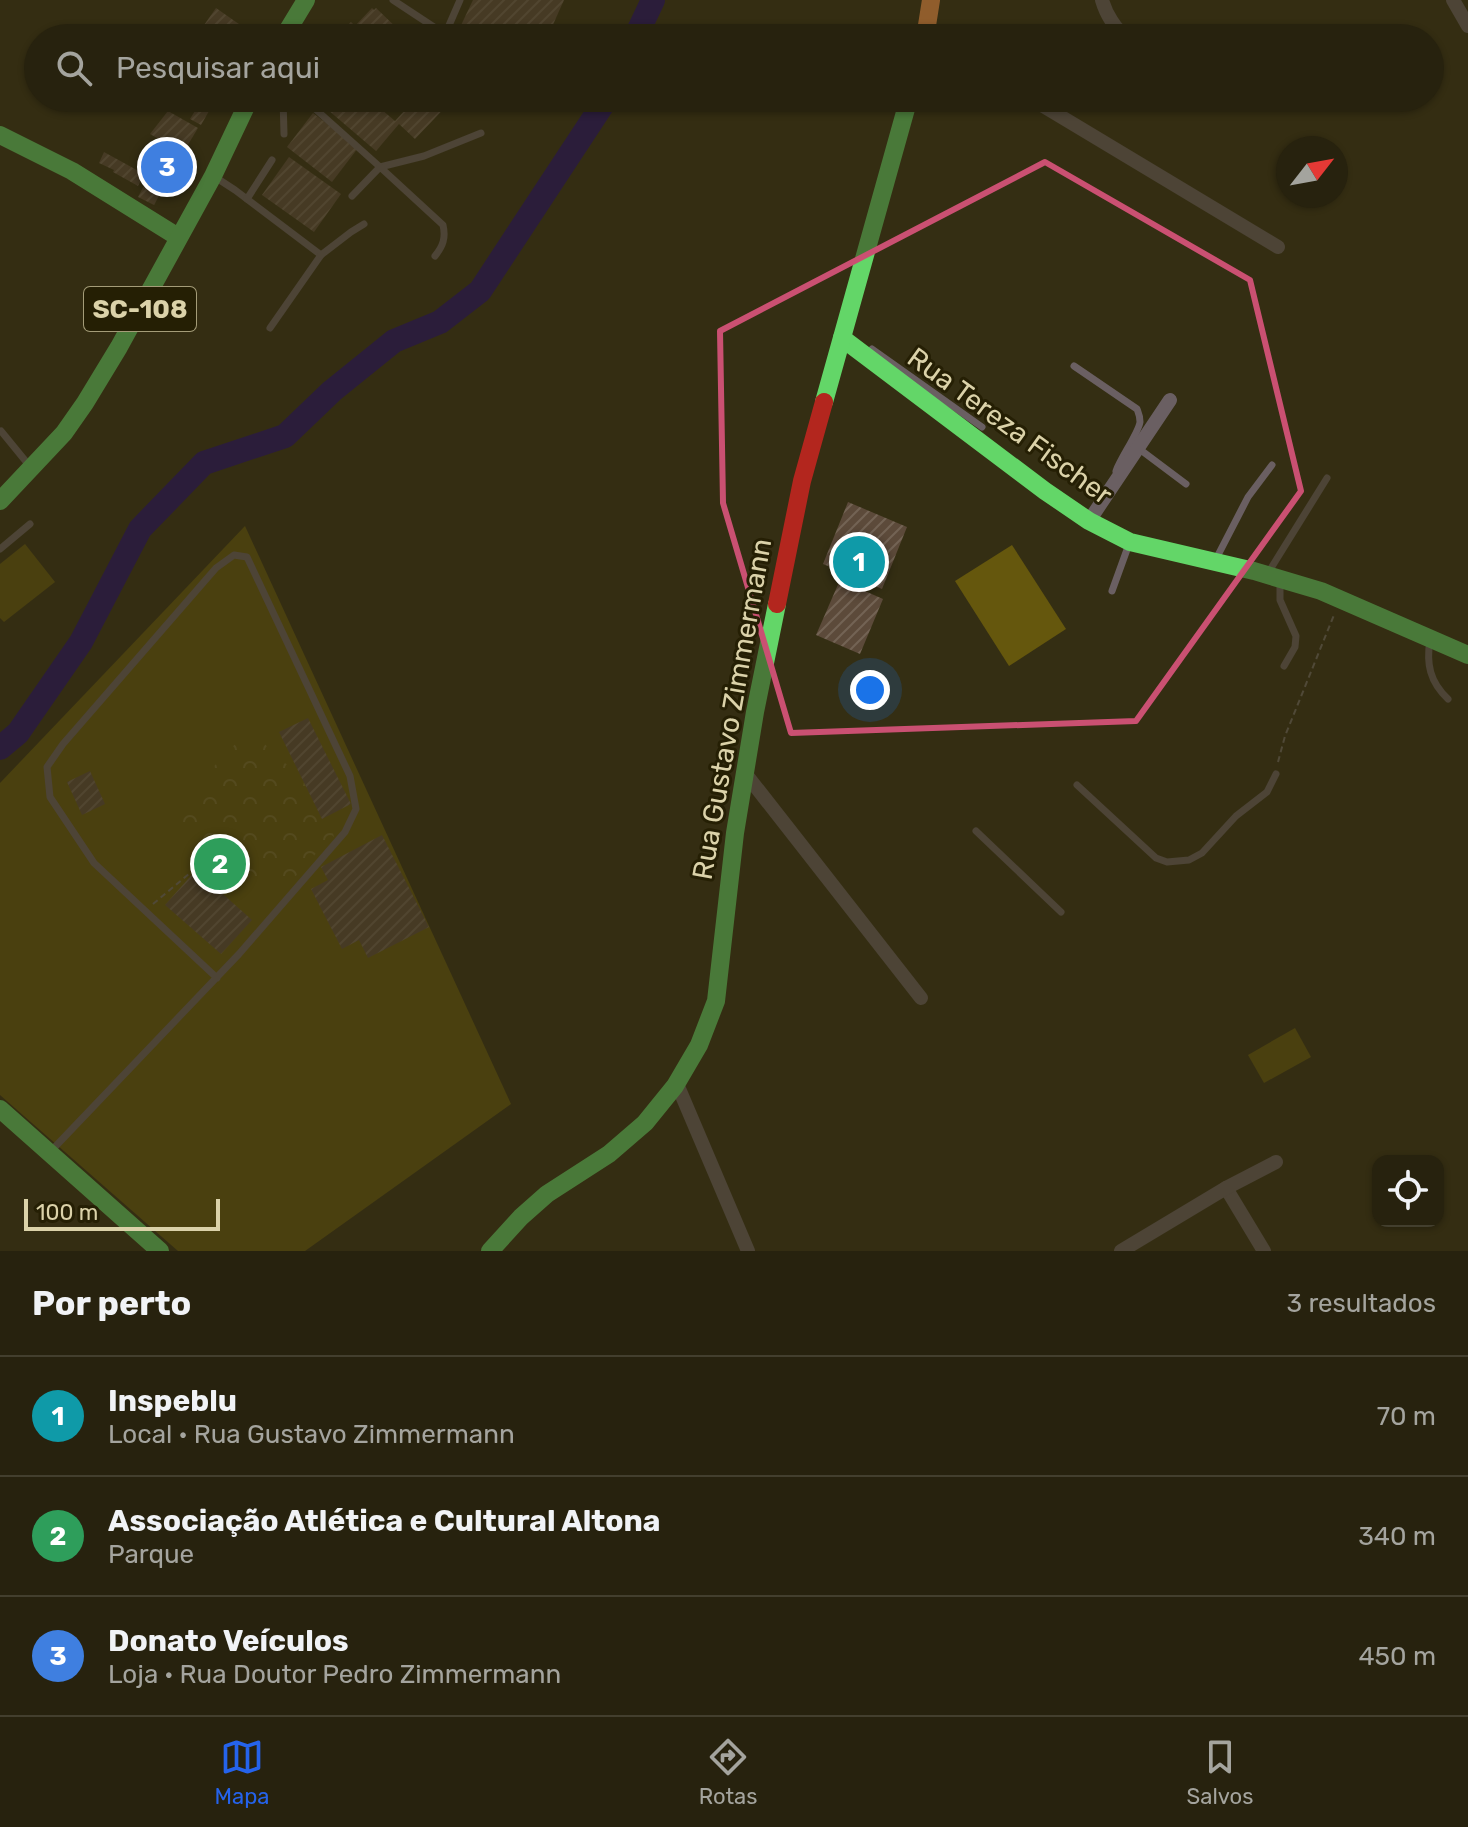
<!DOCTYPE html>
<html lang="pt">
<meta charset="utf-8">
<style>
body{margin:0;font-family:Rubik,sans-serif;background:#2f2a17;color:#f1f3f6}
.controls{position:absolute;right:24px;bottom:24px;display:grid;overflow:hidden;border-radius:16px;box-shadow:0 2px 6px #0004}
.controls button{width:72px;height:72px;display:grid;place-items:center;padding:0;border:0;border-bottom:2px solid #433f2e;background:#27220e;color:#f1f3f6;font:40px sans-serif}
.compass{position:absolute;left:1276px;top:136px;width:72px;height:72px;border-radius:50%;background:#27220e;box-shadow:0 2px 6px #0004;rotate:59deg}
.scale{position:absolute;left:24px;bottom:20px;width:196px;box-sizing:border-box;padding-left:8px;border:4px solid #dbd2a9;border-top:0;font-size:22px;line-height:28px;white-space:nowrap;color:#dbd2a9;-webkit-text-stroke:6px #251f04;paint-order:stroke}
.you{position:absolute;left:870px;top:690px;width:28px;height:28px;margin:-20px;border:6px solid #fff;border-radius:50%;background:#1a73e8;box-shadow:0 0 0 12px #1a73e833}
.badge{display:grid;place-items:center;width:52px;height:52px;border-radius:50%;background:#2563eb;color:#fff;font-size:26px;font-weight:700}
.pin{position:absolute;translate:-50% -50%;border:4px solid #fff;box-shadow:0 2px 8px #0006}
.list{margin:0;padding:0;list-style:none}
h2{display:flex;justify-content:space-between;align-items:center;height:104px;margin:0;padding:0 32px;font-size:34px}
h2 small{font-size:26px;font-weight:400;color:#a4a49e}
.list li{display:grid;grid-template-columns:52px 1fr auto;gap:24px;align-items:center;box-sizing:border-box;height:120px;padding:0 32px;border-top:2px solid #433f2e}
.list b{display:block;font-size:30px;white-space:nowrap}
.list p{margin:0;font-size:26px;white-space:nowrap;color:#a4a49e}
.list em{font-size:26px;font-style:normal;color:#a4a49e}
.icon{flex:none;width:44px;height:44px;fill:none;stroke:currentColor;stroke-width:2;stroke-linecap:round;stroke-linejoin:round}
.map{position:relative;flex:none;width:1468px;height:1251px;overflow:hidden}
.search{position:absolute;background:#27220e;box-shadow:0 2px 6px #0004;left:24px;right:24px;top:24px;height:88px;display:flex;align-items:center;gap:20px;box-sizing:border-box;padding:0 28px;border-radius:44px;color:#a4a49e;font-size:30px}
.sheet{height:464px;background:#27220e}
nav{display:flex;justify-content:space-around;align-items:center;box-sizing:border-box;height:112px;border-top:2px solid #433f2e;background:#27220e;font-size:22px;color:#a4a49e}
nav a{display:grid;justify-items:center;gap:4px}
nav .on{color:#2563eb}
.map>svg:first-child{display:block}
.green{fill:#65570d}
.forest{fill:url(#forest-crowns)}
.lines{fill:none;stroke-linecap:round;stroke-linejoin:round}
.river{stroke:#200a6a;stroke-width:24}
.building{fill:url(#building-hatch)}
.path{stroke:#716a65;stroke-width:2;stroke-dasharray:6 4;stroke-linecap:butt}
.lane{stroke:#6a5f62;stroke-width:7}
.street{stroke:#6a5f62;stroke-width:14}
.fast{stroke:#63d668;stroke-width:18}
.slow{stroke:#ff974d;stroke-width:18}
.jam{stroke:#b3261e;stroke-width:18}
.marked{fill:none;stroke:#ca5072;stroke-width:6;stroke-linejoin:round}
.labels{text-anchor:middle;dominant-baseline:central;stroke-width:6;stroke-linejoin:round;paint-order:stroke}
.shield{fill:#251f04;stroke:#a49c78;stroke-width:2}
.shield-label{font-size:26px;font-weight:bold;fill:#dbd2a9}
.street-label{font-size:28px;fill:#dbd2a9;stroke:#251f04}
</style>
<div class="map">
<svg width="1468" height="1251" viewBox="0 0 1468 1251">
<defs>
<pattern id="forest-crowns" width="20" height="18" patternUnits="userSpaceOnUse" patternTransform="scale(2)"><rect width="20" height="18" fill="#65570d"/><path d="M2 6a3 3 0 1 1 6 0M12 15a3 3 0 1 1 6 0" fill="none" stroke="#7a6e2d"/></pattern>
<pattern id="building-hatch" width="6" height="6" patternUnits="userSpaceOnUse" patternTransform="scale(2)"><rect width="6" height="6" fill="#5c4a3a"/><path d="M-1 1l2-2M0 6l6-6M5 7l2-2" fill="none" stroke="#736354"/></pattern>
</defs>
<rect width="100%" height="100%" fill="#342e13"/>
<g class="green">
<polygon points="245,526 511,1104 305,1251 178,1251 0,1095 0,783"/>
<polygon points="25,544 55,582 4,622 0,618 0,564"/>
<polygon points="1012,545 1066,629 1009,666 955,581"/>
<polygon points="1295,1028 1311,1057 1264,1083 1248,1055"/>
</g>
<polygon class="forest" points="248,736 265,744 276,758 316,781 325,803 334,837 322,846 300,873 278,887 245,882 196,849 181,831 184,811 199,782 241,738"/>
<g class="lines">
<g class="river">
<polyline points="635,38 653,0"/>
<polyline points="0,748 18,733 81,642 140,529 204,463 285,436 332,391 394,341 440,322 480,291 607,98"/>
</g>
</g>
<g class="building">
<polygon points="473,0 564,0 547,38 455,38"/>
<polygon points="216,8 256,36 254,38 195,38"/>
<polygon points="372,8 374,10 376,8 403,34 399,38 336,38 351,22 355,26"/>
<polygon points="203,98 213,104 201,125 190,119"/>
<polygon points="314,98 368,98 395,121 416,98 454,98 415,139 399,124 376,151"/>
<polygon points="168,111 198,128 183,153 150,134"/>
<polygon points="313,113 358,148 332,182 287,147"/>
<polygon points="157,148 176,158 166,178 137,163 144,150 154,155"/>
<polygon points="104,152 144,174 138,186 113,172 114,170 99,163"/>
<polygon points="289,157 341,194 314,232 262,195"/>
<polygon points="148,178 164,187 154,205 138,197"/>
<polygon points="848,502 907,527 882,589 823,564"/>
<polygon points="840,580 883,599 860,654 816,635"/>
<polygon points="308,718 351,804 322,819 279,732"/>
<polygon points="90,771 105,804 82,815 67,782"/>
<polygon points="382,835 429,927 368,958 359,940 342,949 311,889 328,880 321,867"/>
<polygon points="196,870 252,920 221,954 165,905"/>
</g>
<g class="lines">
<g class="path">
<polyline points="1278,762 1285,736 1334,615"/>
<polyline points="153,904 202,863"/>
</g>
<g class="lane">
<polyline points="393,0 443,33 447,30 460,0"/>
<polyline points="292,25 307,38"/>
<polyline points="283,98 284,134"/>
<polyline points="303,98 380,167 424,156 481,133"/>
<polyline points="215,177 235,190 321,255 270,328"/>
<path d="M352,196L380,167L443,225C446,238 443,246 435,256"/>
<polyline points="247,199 272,160"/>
<polyline points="321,255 351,232 364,224"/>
<polyline points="872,349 982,427"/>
<path d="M1074,366L1137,409C1139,414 1140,416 1140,422C1139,432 1120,459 1116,471"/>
<polyline points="1,431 28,464"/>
<polyline points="1138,448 1186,484"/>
<polyline points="0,549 30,524"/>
<polyline points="1216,559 1248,497 1272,465"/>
<polyline points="1268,573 1327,478"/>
<polyline points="1280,581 1280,600 1296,636 1295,647 1284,666"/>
<polyline points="1112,591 1129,544"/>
<path d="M1430,640C1426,664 1430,682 1448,699"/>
<polyline points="1077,785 1156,858 1167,862 1189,860 1202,853 1236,816 1267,792 1276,774"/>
<polyline points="976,831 1061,912"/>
<polyline points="52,1150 239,954 345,832 356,809 350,776 247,557 234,555 216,568 63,744 47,767 50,797 94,863 217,978"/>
</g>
<g class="street">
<path d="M1102,0C1106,14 1115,29 1127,38"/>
<polyline points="1453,0 1468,26"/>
<polyline points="1030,98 1278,247"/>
<polyline points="1089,521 1170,400"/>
<polyline points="745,773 921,998"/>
<polyline points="677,1084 748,1251"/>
<polyline points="1226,1188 1264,1251"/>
<polyline points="1121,1251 1226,1188 1276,1162"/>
</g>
<g class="fast">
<polyline points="283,38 306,0"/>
<polyline points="0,135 72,171 178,237"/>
<polyline points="842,338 1045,491 1089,521 1130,542 1254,571 1321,591 1468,655"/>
<polyline points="824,402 909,98"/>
<polyline points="0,501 64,433 85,403 119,347 213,176 250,98"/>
<polyline points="0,1109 160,1251"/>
<polyline points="490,1251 521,1217 547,1194 609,1154 645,1123 675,1086 699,1045 716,1001 735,833 755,712 777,604"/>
</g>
<polyline class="slow" points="925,38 931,0"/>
<polyline class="jam" points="777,604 802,481 824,402"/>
</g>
<path d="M0 0H1468V1251H0ZM1045,162L1250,280L1301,491L1136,721L791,733L723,503L720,331Z" fill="#342e13" fill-opacity=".55" fill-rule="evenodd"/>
<path class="marked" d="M1045,162L1250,280L1301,491L1136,721L791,733L723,503L720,331Z"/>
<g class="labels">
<rect class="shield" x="84" y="287" width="112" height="44" rx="6"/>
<g class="shield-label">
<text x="140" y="309">SC-108</text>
</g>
<g class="street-label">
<text transform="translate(1010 426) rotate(36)">Rua Tereza Fischer</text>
<text transform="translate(732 709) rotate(-80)">Rua Gustavo Zimmermann</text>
</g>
</g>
</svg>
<div class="controls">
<button><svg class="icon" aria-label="locate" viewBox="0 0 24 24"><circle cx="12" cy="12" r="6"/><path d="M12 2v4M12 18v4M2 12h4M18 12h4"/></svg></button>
</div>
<svg class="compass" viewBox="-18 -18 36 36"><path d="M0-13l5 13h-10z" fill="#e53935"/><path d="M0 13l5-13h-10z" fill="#a4a49e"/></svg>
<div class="scale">100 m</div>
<div class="you"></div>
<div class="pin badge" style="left:859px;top:562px;background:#0f9aa8">1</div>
<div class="pin badge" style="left:220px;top:864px;background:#2e9e5b">2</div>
<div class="pin badge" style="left:167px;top:167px;background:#3f7fe0">3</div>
<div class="search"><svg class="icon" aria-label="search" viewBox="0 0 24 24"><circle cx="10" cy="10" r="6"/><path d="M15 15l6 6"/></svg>Pesquisar aqui</div>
</div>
<section class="sheet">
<h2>Por perto<small>3 resultados</small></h2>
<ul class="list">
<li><span class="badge" style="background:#0f9aa8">1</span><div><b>Inspeblu</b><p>Local · Rua Gustavo Zimmermann</p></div><em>70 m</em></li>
<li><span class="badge" style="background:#2e9e5b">2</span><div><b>Associação Atlética e Cultural Altona</b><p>Parque</p></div><em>340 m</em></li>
<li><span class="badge" style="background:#3f7fe0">3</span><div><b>Donato Veículos</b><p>Loja · Rua Doutor Pedro Zimmermann</p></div><em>450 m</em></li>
</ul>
</section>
<nav>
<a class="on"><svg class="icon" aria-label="map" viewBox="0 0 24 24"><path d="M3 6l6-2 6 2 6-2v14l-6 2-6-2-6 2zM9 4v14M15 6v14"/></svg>Mapa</a>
<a><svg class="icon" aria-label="directions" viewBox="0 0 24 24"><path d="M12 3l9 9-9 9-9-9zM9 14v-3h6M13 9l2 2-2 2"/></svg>Rotas</a>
<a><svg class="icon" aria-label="saved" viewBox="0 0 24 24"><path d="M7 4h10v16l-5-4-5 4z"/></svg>Salvos</a>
</nav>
